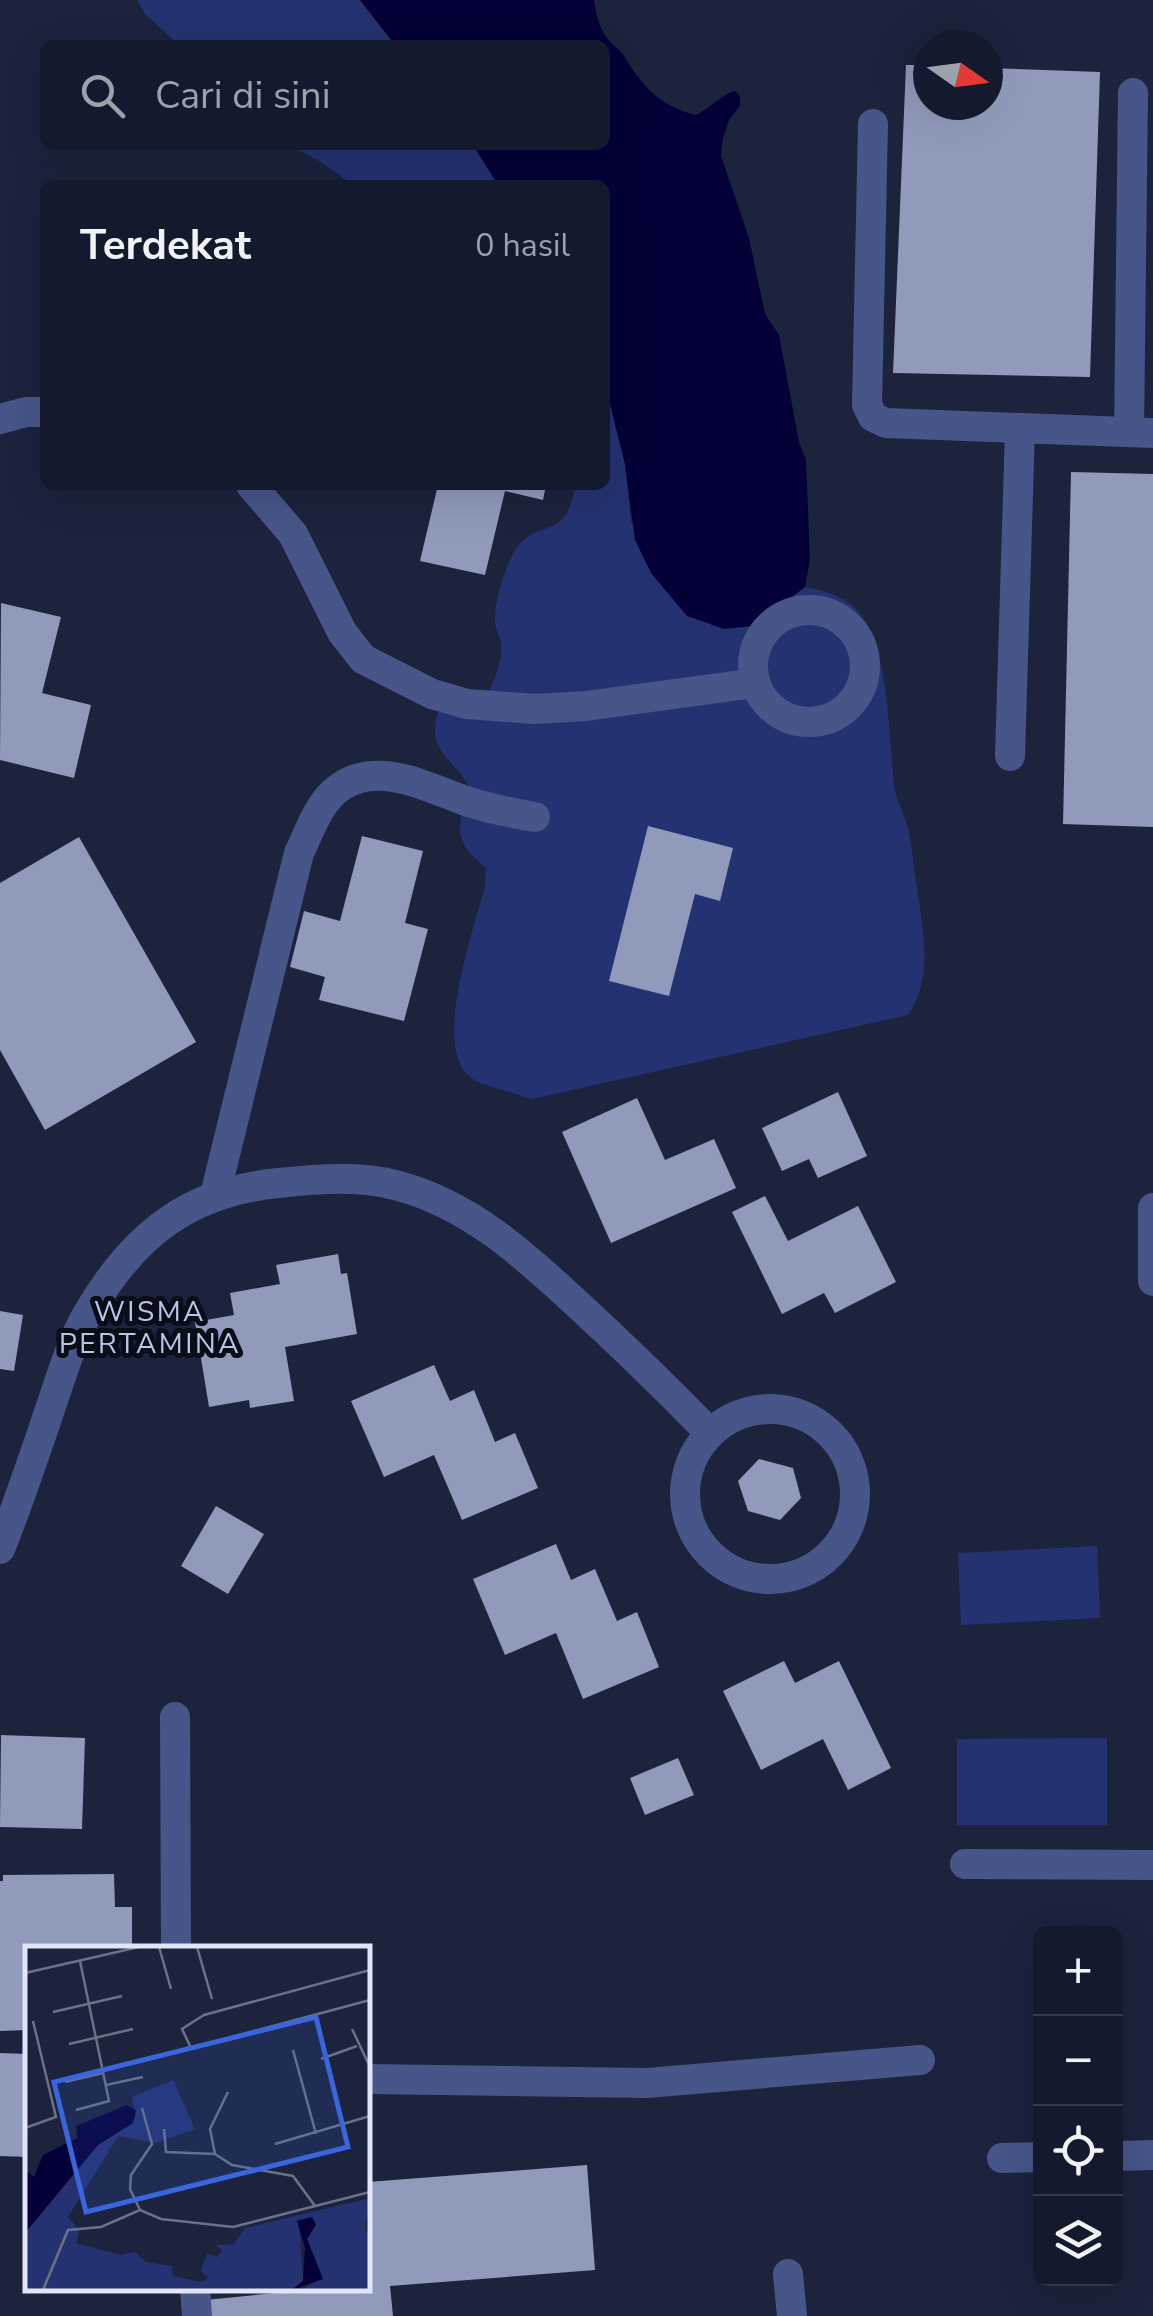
<!DOCTYPE html>
<html lang="id">
<meta charset="utf-8">
<style>
body{margin:0;font-family:"Nunito Sans",sans-serif;background:#21273a;color:#f1f3f6}
.controls{position:absolute;right:30px;bottom:30px;display:grid;overflow:hidden;border-radius:15px;box-shadow:0 10px 40px #0002}
.controls button{width:90px;height:90px;display:grid;place-items:center;padding:0;border:0;border-bottom:2px solid #33384a;background:#141a2e;color:#f1f3f6;font:50px sans-serif}
.compass{position:absolute;left:913px;top:30px;width:90px;height:90px;border-radius:50%;background:#141a2e;box-shadow:0 10px 40px #0002;rotate:104deg}
.list{margin:0;padding:0;list-style:none}
h2{display:flex;justify-content:space-between;align-items:center;height:130px;margin:0;padding:0 40px;font-size:42px}
h2 small{font-size:32px;font-weight:400;color:#9da1aa}
.icon{flex:none;width:55px;height:55px;fill:none;stroke:currentColor;stroke-width:2;stroke-linecap:round;stroke-linejoin:round}
.map{position:relative;flex:none;width:1153px;height:2316px;overflow:hidden}
.search{position:absolute;background:#141a2e;box-shadow:0 10px 40px #0002;left:40px;top:40px;width:570px;height:110px;display:flex;align-items:center;gap:25px;box-sizing:border-box;padding:0 35px;border-radius:15px;color:#9da1aa;font-size:38px}
.panel{position:absolute;background:#141a2e;box-shadow:0 10px 40px #0002;left:40px;top:180px;width:570px;height:310px;border-radius:15px}
.map>svg:first-child{display:block}
.green{fill:#243271}
.water{fill:#040037}
.building{fill:#909bbb}
.lines{fill:none;stroke-linecap:round;stroke-linejoin:round}
.minor{stroke:#475588;stroke-width:30}
.labels{text-anchor:middle;dominant-baseline:central;stroke-width:10;stroke-linejoin:round;paint-order:stroke}
.neighbourhood-label{font-size:28px;letter-spacing:2.5px;fill:#bac6e8;stroke:#0a0d18}
.inset-road{fill:none;stroke:#6a7188;stroke-width:2.5}
.view{fill:#3a65dd;fill-opacity:0.15;stroke:#3a65dd;stroke-width:5}
.inset-edge{fill:none;stroke:#e0e6f8;stroke-width:5}
</style>
<div class="map">
<svg width="1153" height="2316" viewBox="0 0 1153 2316">
<rect width="100%" height="100%" fill="#1b233d"/>
<g class="green">
<polygon points="137,0 360,0 395,45 179,45 145,14"/>
<polygon points="288,145 473,145 498,185 354,185 319,161"/>
<path d="M605,384L625,464L631,522L687,616L763,625L774,611L805,587C829,592 850,597 864,619C889,657 889,738 894,784C896,801 904,812 908,828C912,845 913,864 916,881C922,926 935,976 908,1015L532,1099C515,1092 486,1088 473,1079C429,1052 475,926 485,886L486,868C449,837 460,828 468,784C449,756 427,749 438,712L474,714C487,701 504,663 501,644C500,636 495,629 495,622C494,602 504,572 513,554C533,515 567,546 575,485H605Z"/>
<polygon points="1097,1546 1100,1618 961,1625 958,1553"/>
<polygon points="1107,1738 1107,1825 957,1825 957,1739"/>
</g>
<path class="water" d="M360,0H594C596,13 599,28 607,38C612,45 619,48 624,56C643,87 659,106 696,115C709,109 724,93 735,91L740,96V106L729,120L723,138L721,156L749,238L765,314L779,335L799,442L806,460L810,559L805,587L774,611L763,625L724,629L687,616L651,573L635,540L625,464L605,384V185H498L473,145H605V45H395Z"/>
<g class="building">
<polygon points="906,65 928,65 928,105 988,105 988,68 1100,72 1090,377 893,373"/>
<polygon points="1071,472 1153,474 1153,827 1063,824"/>
<polygon points="438,485 546,485 543,500 505,491 485,575 420,561"/>
<polygon points="1,603 61,617 42,693 91,705 74,778 0,760"/>
<polygon points="648,826 733,848 720,901 695,894 669,996 609,981"/>
<polygon points="362,836 423,851 405,923 428,929 404,1021 319,1000 325,977 290,967 304,911 340,921"/>
<polygon points="79,837 196,1042 45,1130 0,1050 0,883"/>
<polygon points="838,1092 867,1156 818,1178 809,1159 782,1171 762,1128"/>
<polygon points="637,1098 665,1160 714,1139 736,1188 611,1243 562,1132"/>
<polygon points="765,1196 788,1241 858,1206 896,1282 835,1313 824,1293 782,1314 732,1212"/>
<polygon points="338,1254 341,1274 347,1273 357,1334 285,1347 294,1401 250,1408 249,1400 209,1407 195,1322 234,1315 230,1293 280,1284 276,1265"/>
<polygon points="0,1311 23,1315 14,1371 0,1369"/>
<polygon points="434,1365 450,1401 474,1390 495,1442 515,1433 538,1488 462,1520 434,1455 384,1477 351,1401"/>
<polygon points="759,1459 793,1468 801,1498 780,1520 748,1511 738,1481"/>
<polygon points="216,1506 264,1534 228,1594 181,1566"/>
<polygon points="556,1544 571,1580 595,1569 617,1621 637,1612 659,1667 583,1699 556,1633 505,1655 473,1579"/>
<polygon points="784,1661 795,1683 839,1661 891,1768 848,1790 823,1739 761,1770 723,1691"/>
<polygon points="1,1735 85,1738 82,1829 0,1827"/>
<polygon points="678,1758 694,1795 645,1815 630,1778"/>
<polygon points="114,1874 115,1907 132,1907 132,1948 28,1948 28,2030 0,2031 0,1881 3,1881 3,1875"/>
<polygon points="0,2053 28,2054 28,2157 0,2156"/>
<polygon points="587,2165 595,2270 390,2286 393,2316 206,2316 205,2300 325,2288 368,2288 368,2182"/>
</g>
<g class="lines">
<g class="minor">
<polyline points="873,124 867,405 873,417 886,423 1153,433"/>
<polyline points="0,419 26,412 45,412"/>
<polyline points="1129,432 1133,93"/>
<polyline points="251,485 293,534 342,632 363,659 432,694 467,704 535,709 586,706 755,683"/>
<circle cx="809" cy="666" r="56"/>
<polyline points="1010,756 1020,428"/>
<path d="M215,1195L299,853C309,833 317,807 334,792C373,757 426,787 466,801C489,809 512,813 535,817"/>
<polyline points="1153,1208 1153,1281"/>
<circle cx="770" cy="1494" r="85"/>
<path d="M0,1549C19,1502 35,1454 51,1406C63,1372 72,1338 91,1308C136,1233 190,1192 278,1183C317,1179 360,1175 399,1186C469,1205 522,1253 574,1301C621,1344 666,1388 710,1433"/>
<polyline points="175,1717 176,1948"/>
<polyline points="965,1864 1153,1865"/>
<polyline points="368,2079 647,2083 920,2060"/>
<polyline points="1116,2156 1153,2155"/>
<polyline points="1002,2158 1040,2157"/>
<polyline points="788,2274 792,2316"/>
<polyline points="195,2288 197,2316"/>
</g>
</g>
<g class="labels">
<g class="neighbourhood-label">
<text x="150" y="1312">WISMA<tspan x="150" dy="32">PERTAMINA</tspan></text>
</g>
</g>
<g transform="translate(25 1946)">
<rect width="345" height="345" fill="#1b233d"/>
<path d="M148,134L170,183L131,197L93,190L43,271L55,284L51,297L96,309L110,306L121,316L147,320L148,330L176,336L183,332L176,324L182,308L193,311L197,304L191,299L209,298L220,282L345,252L340,285L345,286V344H276L297,331L282,293L290,280L274,273L278,335L267,344H0V287L73,199L111,171L107,151Z" fill="#243271"/>
<path d="M102,159L111,164L108,177L73,199L0,287V224L9,231L18,209L52,192L51,180ZM287,271L291,279L282,293L298,333L267,344L278,335L280,301L272,275Z" fill="#040037"/>
<path class="inset-road" d="M134,1L146,43M172,1L187,53M345,24L179,69L157,83L166,102L345,54M0,27L114,1M28,66L97,50M327,83L345,121M44,98L108,83M268,104L291,188M296,113L332,100M40,136L78,127M81,139L118,131M203,146L185,183L190,208L207,219L268,230L290,260M117,162L127,198L106,229L105,243L115,264L136,273L208,281L345,246M51,164L84,155L55,15M0,182L31,171L8,75M139,183L141,206L190,208M250,198L345,170M18,344L43,284L76,281L115,264"/>
<path class="view" d="M291,71L323,201L61,266L29,136Z"/>
<rect width="345" height="345" class="inset-edge"/>
</g>
</svg>
<div class="controls">
<button>+</button>
<button>−</button>
<button><svg class="icon" aria-label="locate" viewBox="0 0 24 24"><circle cx="12" cy="12" r="6"/><path d="M12 2v4M12 18v4M2 12h4M18 12h4"/></svg></button>
<button><svg class="icon" aria-label="layers" viewBox="0 0 24 24"><path d="M12 4l9 5-9 5-9-5zM3 14l9 5 9-5"/></svg></button>
</div>
<svg class="compass" viewBox="-18 -18 36 36"><path d="M0-13l5 13h-10z" fill="#e53935"/><path d="M0 13l5-13h-10z" fill="#9da1aa"/></svg>
<div class="search"><svg class="icon" aria-label="search" viewBox="0 0 24 24"><circle cx="10" cy="10" r="6"/><path d="M15 15l6 6"/></svg>Cari di sini</div>
<section class="panel">
<h2>Terdekat<small>0 hasil</small></h2>
<ul class="list">
</ul>
</section>
</div>
